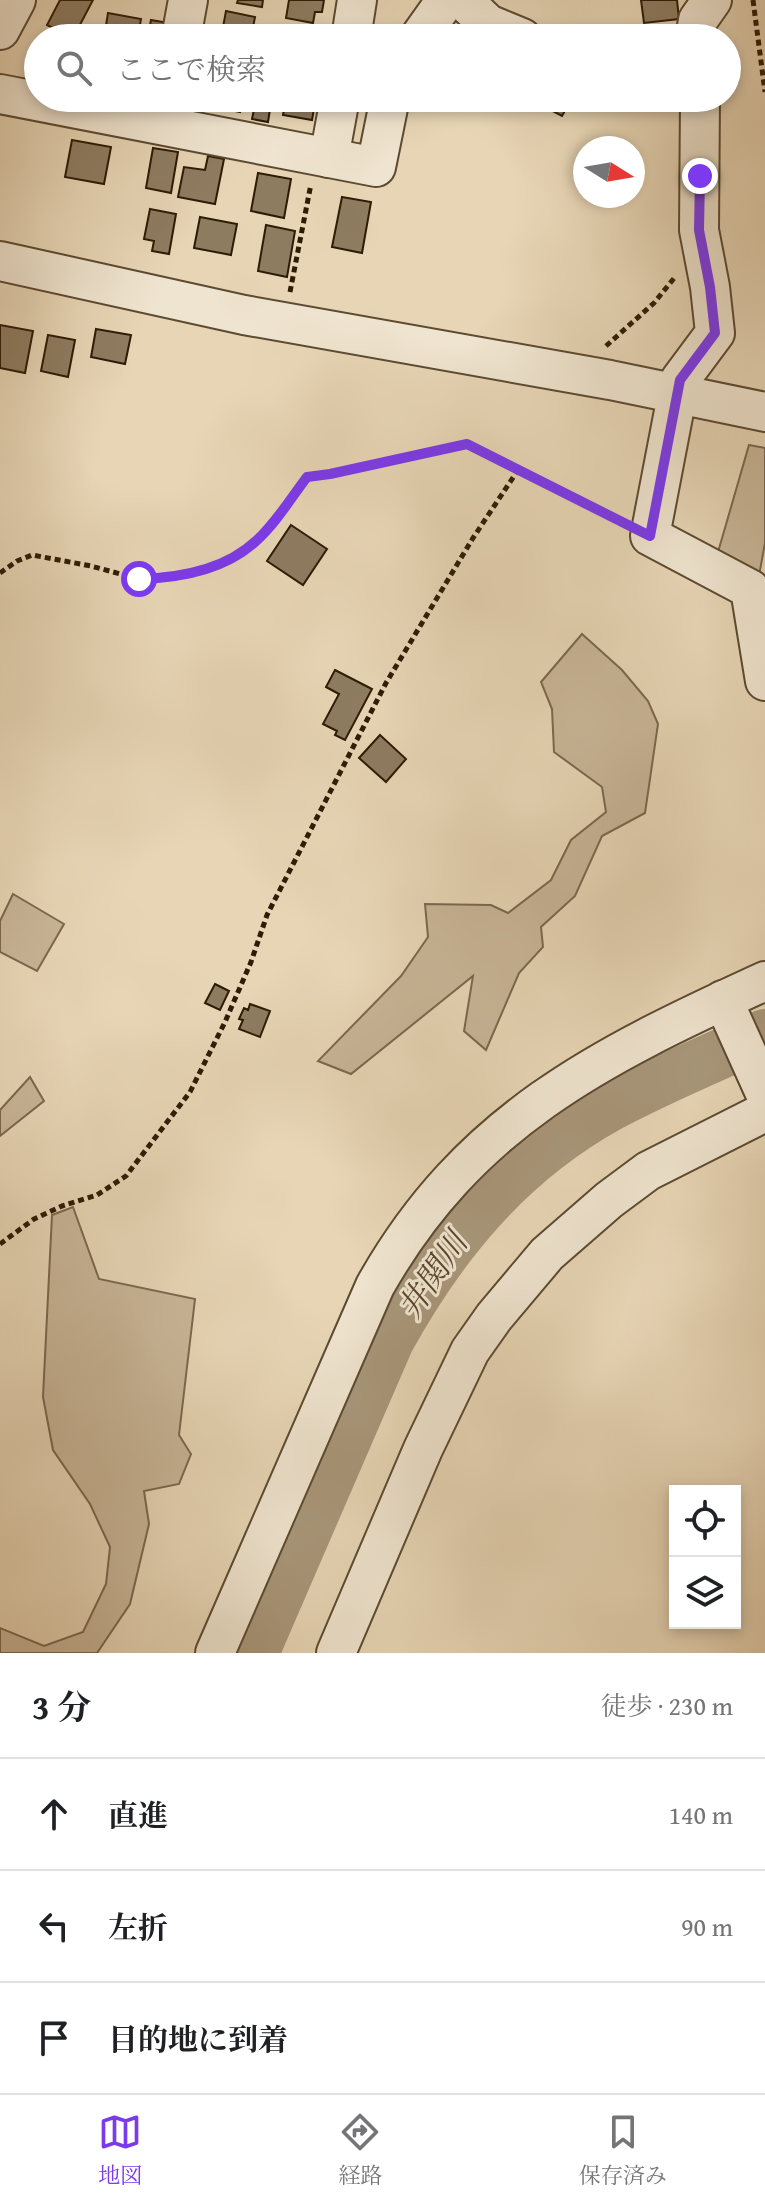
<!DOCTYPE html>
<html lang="ja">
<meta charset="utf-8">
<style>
body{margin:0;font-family:"Gentium Book Plus","Noto Serif JP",serif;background:#f2f2f2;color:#202124}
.controls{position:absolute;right:24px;bottom:24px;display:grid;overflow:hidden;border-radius:0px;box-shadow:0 4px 12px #0003}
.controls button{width:72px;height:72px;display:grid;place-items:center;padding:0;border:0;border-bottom:2px solid #e0e0e0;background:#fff;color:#202124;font:40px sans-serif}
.compass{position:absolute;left:573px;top:136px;width:72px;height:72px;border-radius:50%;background:#fff;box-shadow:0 4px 12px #0003;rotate:101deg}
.stop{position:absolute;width:24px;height:24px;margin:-18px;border:6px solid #7c3aed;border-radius:50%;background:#fff}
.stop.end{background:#7c3aed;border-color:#fff;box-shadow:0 2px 8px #0008}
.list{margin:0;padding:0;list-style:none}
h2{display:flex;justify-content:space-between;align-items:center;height:104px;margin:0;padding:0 32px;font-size:34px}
h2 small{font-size:26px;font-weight:400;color:#757577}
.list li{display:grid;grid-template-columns:52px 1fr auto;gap:24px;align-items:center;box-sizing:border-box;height:112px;padding:0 32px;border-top:2px solid #e0e0e0}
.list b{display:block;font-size:30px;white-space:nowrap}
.list em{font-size:26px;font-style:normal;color:#757577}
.icon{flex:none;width:44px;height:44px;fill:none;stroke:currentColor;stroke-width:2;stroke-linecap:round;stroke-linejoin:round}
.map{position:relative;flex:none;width:765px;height:1653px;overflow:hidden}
.search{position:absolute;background:#fff;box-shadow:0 4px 12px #0003;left:24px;right:24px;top:24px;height:88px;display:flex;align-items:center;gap:20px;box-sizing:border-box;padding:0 28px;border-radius:44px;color:#757577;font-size:30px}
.sheet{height:440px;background:#fff}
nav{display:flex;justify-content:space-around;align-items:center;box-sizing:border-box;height:112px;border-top:2px solid #e0e0e0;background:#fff;font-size:22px;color:#757577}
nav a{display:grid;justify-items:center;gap:4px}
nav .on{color:#7c3aed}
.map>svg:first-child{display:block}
.green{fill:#c8b597;stroke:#7b684e;stroke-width:2}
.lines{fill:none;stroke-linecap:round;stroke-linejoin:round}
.river{stroke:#a89679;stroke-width:50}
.building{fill:#8e7c61;stroke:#2e1b05;stroke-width:2}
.minor-casing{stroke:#5c4a31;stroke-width:42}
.path{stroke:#2e1b05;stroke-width:5;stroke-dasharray:6 4;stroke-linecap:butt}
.minor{stroke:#efe4cf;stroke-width:38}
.route{stroke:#7c3aed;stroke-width:10}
.labels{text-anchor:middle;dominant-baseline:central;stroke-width:6;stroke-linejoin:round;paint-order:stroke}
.water-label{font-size:32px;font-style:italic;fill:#59462e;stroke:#efe4cf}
</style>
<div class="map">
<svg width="765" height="1653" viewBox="0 0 765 1653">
<rect width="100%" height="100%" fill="#e7d5b5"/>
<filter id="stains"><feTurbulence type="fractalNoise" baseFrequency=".0025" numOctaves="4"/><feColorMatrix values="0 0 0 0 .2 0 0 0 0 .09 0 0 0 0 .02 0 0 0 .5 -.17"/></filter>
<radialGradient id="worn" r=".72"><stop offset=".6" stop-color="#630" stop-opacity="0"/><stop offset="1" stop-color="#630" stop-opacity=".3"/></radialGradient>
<g class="green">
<polygon points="749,445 765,448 765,543 758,581 716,559"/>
<polygon points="582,634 622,670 648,701 658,724 645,813 602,836 575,896 541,927 543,947 519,973 486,1050 464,1031 473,976 351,1074 318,1061 401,976 428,937 425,904 491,905 508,913 551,880 571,840 606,812 602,787 554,752 552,709 541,682"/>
<polygon points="13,894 64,924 37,971 0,952 0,921"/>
<polygon points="30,1077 44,1101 0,1136 0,1110"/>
<polygon points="73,1207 99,1279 195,1299 179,1435 191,1454 179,1484 144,1491 149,1524 130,1604 97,1653 0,1653 0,1628 44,1646 83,1632 106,1584 110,1547 90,1504 53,1450 43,1397 52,1215"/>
</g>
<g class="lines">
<path class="river" d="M254,1653L389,1341C443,1243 510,1162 609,1107C659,1080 713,1058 765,1034"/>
</g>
<g class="building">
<polygon points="60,0 93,0 73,38 47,25"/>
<polygon points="238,0 263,0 262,7 237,3"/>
<polygon points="289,0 324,0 322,12 315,12 313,23 286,18"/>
<polygon points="641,0 677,0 679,19 644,23"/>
<polygon points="226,11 255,17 251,38 221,38"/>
<polygon points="108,13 141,19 138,36 150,38 104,38"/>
<polygon points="151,20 169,23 167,34 149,30"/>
<polygon points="288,27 303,30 302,38 286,38"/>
<polygon points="308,28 320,30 318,38 306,38"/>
<polygon points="678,29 681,38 668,38 667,33"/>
<polygon points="37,40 38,40 38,79 30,77"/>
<polygon points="213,98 243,98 240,112 212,106"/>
<polygon points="286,98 316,98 312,120 283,115"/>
<polygon points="528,98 572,98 562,116"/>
<polygon points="256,100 271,103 268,122 252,119"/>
<polygon points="72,140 111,147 104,184 65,177"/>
<polygon points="153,148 178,152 171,193 146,188"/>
<polygon points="208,156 224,159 215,204 178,197 184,167 205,170"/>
<polygon points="258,173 291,179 284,218 251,211"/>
<polygon points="342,197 371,202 362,253 332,247"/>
<polygon points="150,209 176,214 169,254 152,251 154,241 144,239"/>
<polygon points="200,217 237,224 231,255 194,248"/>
<polygon points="266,225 295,231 287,277 258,271"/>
<polygon points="0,325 33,331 25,373 0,368"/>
<polygon points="96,329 131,335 125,364 91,357"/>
<polygon points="48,335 75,340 68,377 41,371"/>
<polygon points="291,525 327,549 303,585 267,561"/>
<polygon points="335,670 372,689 345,740 335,735 337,731 323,724 339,694 326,687"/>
<polygon points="380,735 406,759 386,782 359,758"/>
<polygon points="215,984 229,991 220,1010 205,1003"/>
<polygon points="250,1004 270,1011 260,1037 239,1029 243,1020 239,1019 244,1008 248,1010"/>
</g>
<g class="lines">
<defs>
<g id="minor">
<polyline points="463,0 488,24 522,38"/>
<polyline points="0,30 16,0"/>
<polyline points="181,38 188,0"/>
<polyline points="351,38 357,0"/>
<polyline points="419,38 446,0"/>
<polyline points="695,38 698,20 712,0"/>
<polyline points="0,94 376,167 390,98"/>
<polyline points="700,98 699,230 710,287 715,333 680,380 650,536 750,589 765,681"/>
<polyline points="329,158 340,98"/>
<polyline points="0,261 244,315 610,380 765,412"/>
<polyline points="723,1000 765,1093"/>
<path d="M215,1653L375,1286C468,1121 599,1057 765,981"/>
<polyline points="336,1653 423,1449 470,1351 494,1317 547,1254 609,1200 648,1171 765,1112"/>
</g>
</defs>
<use href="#minor" class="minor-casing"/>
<g class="path">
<polyline points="753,0 765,92"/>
<polyline points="290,292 311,184"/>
<polyline points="606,346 654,303 675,277"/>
<polyline points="0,573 17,561 32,555 91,566 139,579 180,576 200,571 220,564 256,541 307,477 330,474 467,444 518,470"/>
<polyline points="0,1244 34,1219 62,1206 97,1195 126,1176 190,1092 225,1022 251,962 267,915 386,683 473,538 518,470 622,522"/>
</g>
<use href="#minor" class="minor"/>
</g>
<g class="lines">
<path class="route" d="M139,579C179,578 225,570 256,541C276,523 291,498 307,477L330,474L467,444L650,536L680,380L715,333L710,287L699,230L700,176"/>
</g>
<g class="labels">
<g class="water-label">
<text transform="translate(432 1275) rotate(-56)">井関川</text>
</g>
</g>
<rect width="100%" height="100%" filter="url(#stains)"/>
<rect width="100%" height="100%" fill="url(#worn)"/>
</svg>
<div class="controls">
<button><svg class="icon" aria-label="locate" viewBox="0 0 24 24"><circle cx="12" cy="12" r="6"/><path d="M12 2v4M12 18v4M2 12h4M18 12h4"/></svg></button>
<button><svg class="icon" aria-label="layers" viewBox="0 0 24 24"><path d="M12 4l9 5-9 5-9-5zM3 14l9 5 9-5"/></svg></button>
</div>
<svg class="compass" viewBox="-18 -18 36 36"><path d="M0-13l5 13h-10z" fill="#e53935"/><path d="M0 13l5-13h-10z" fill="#757577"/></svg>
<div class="stop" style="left:139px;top:579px"></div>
<div class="stop end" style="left:700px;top:176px"></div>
<div class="search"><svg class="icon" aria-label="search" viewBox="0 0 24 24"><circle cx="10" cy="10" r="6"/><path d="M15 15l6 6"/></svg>ここで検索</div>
</div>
<section class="sheet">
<h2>3 分<small>徒歩 · 230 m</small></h2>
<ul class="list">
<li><svg class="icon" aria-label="ahead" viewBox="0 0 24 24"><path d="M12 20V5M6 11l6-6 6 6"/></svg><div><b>直進</b></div><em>140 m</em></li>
<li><svg class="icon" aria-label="left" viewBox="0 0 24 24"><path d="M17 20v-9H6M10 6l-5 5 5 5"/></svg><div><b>左折</b></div><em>90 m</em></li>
<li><svg class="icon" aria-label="arrive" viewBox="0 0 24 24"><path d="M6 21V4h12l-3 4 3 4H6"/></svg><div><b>目的地に到着</b></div></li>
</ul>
</section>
<nav>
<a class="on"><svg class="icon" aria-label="map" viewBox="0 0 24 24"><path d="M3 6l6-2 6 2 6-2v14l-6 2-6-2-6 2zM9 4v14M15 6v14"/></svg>地図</a>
<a><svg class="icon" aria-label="directions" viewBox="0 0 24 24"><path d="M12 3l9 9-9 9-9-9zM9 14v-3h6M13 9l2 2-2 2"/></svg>経路</a>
<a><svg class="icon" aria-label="saved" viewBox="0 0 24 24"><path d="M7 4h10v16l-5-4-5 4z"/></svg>保存済み</a>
</nav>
